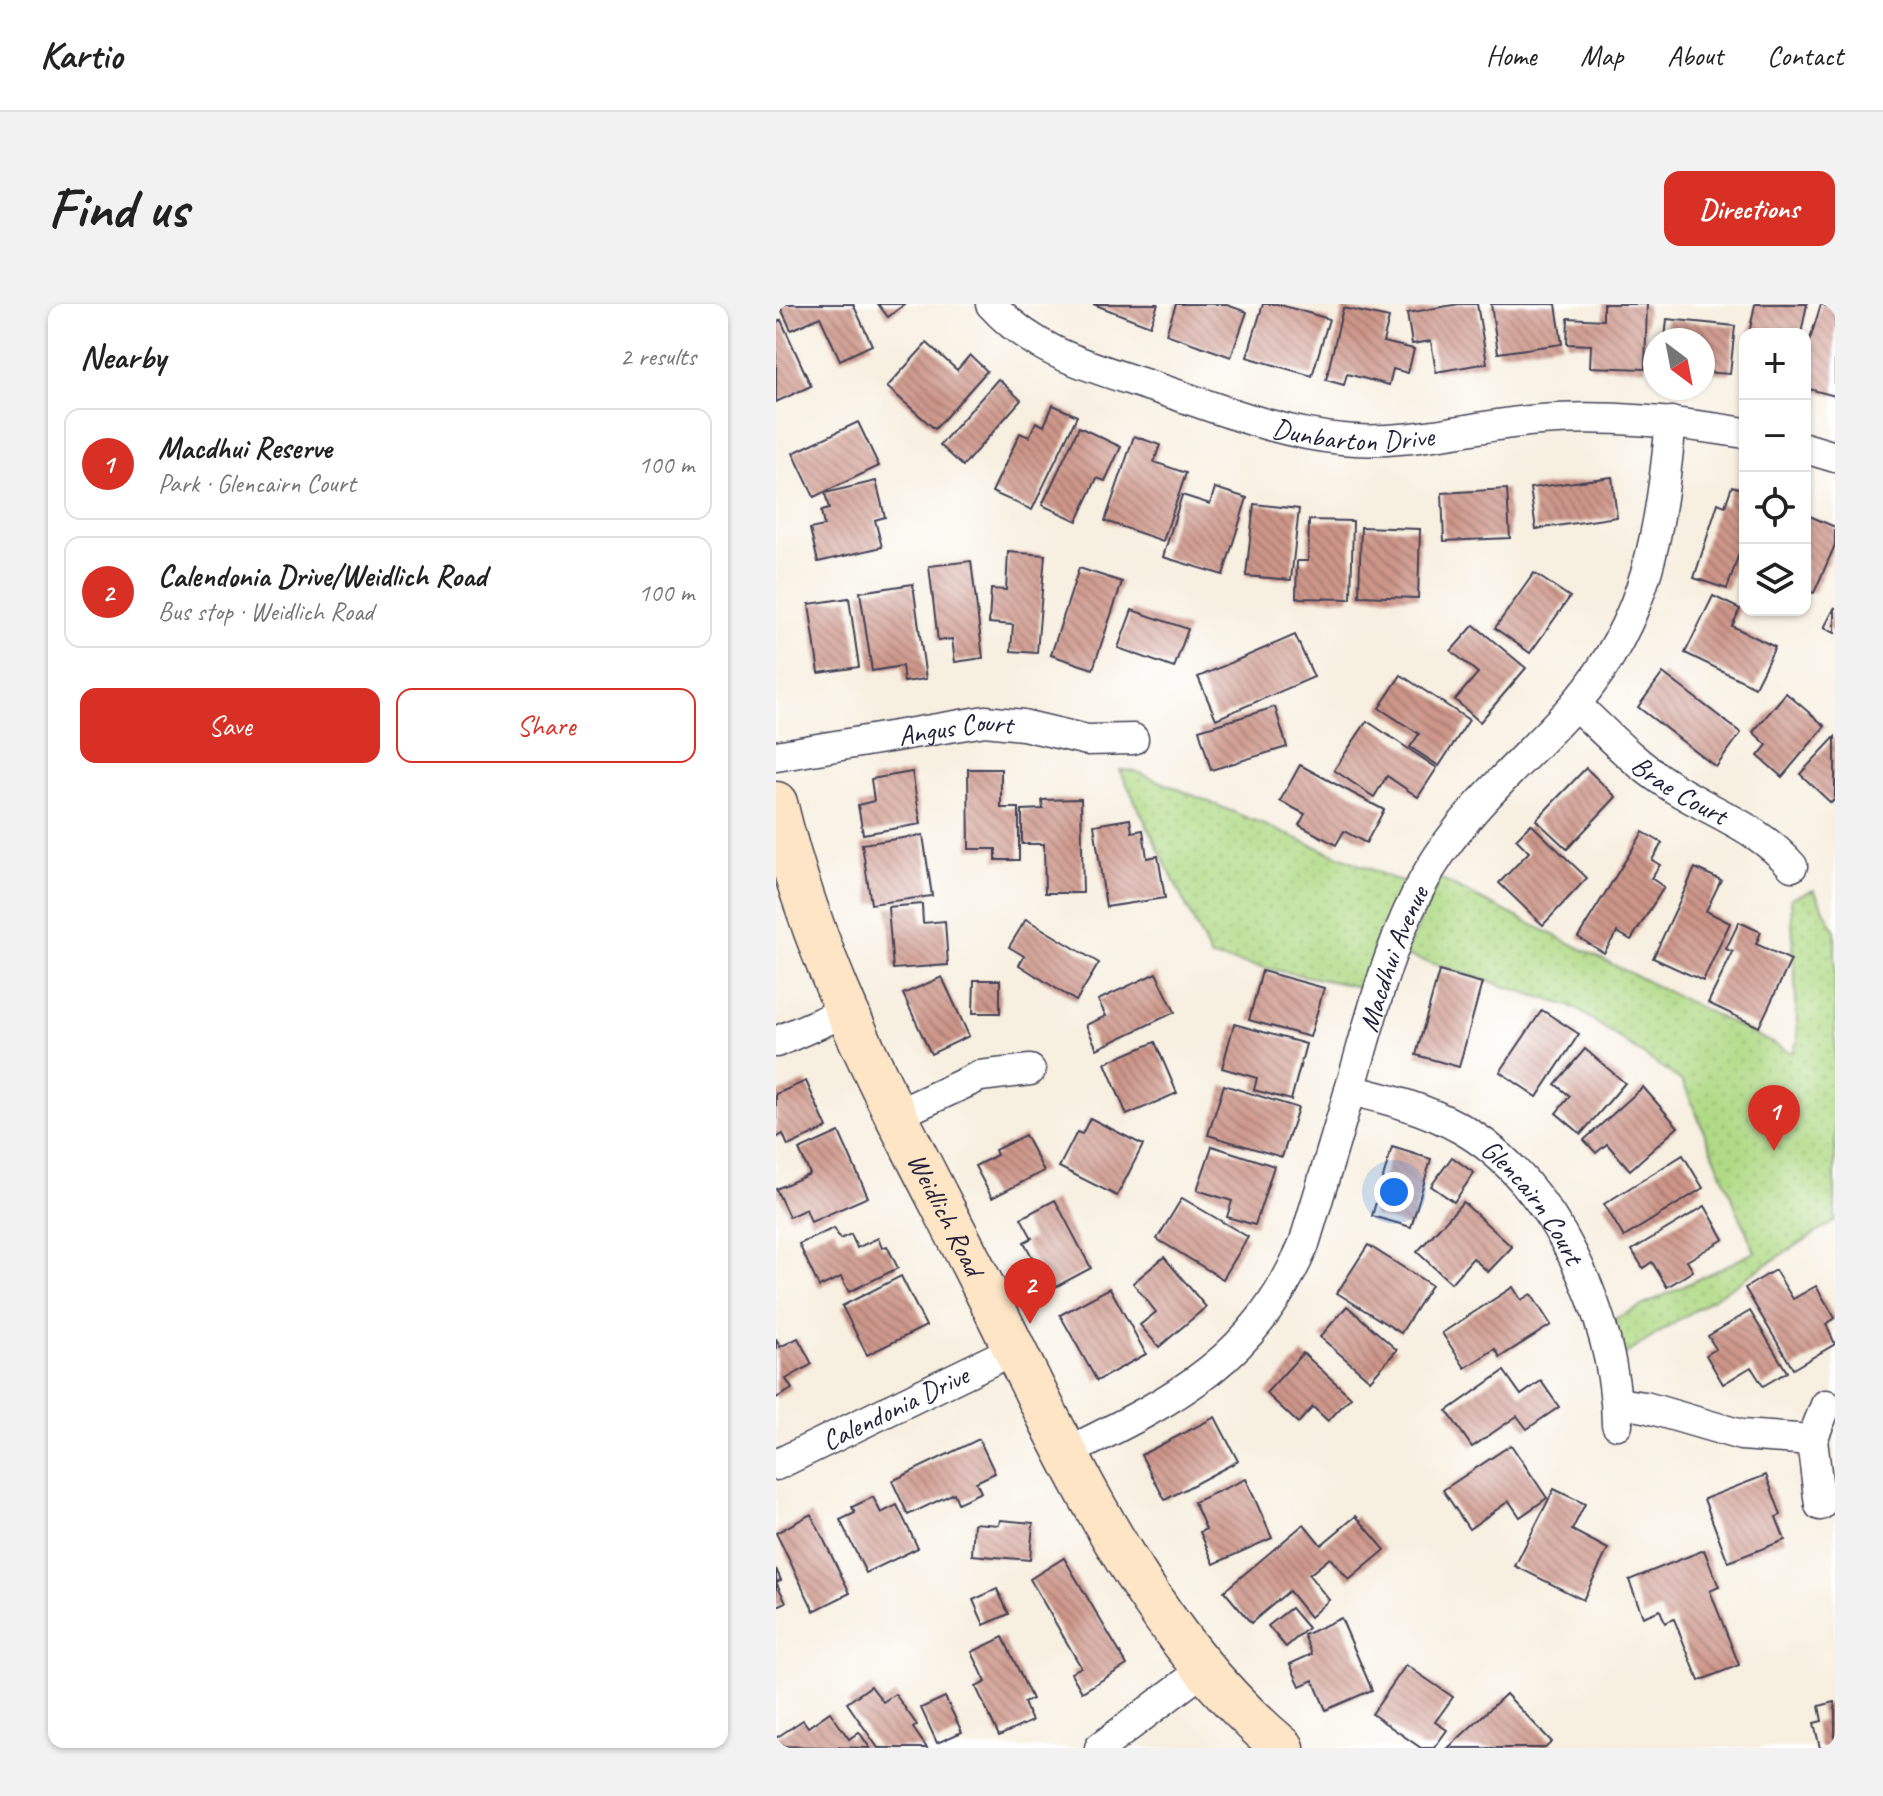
<!DOCTYPE html>
<meta charset="utf-8">
<style>
body{margin:0;font-family:Caveat,sans-serif;background:#f2f2f2;color:#222}
.controls{position:absolute;right:24px;top:24px;display:grid;overflow:hidden;border-radius:16px;box-shadow:0 2px 6px #0004}
.controls button{width:72px;height:72px;display:grid;place-items:center;padding:0;border:0;border-bottom:2px solid #e0e0e0;background:#fff;color:#222;font:40px sans-serif}
.compass{position:absolute;left:867px;top:24px;width:72px;height:72px;border-radius:50%;background:#fff;box-shadow:0 2px 6px #0004;rotate:148deg}
.you{position:absolute;left:618px;top:888px;width:28px;height:28px;margin:-20px;border:6px solid #fff;border-radius:50%;background:#1a73e8;box-shadow:0 0 0 12px #1a73e833}
.badge{display:grid;place-items:center;width:52px;height:52px;border-radius:50%;background:#d93025;color:#fff;font-size:26px;font-weight:700}
.pin{position:absolute;translate:-50% -66px;filter:drop-shadow(0 2px 4px #0008)}
.pin::after{content:'';position:absolute;top:42px;width:28px;height:24px;background:inherit;clip-path:polygon(0 0,100% 0,50% 100%)}
.list{margin:0;padding:0;list-style:none}
h2{display:flex;justify-content:space-between;align-items:center;height:104px;margin:0;padding:0 32px;font-size:34px}
h2 small{font-size:26px;font-weight:400;color:#767676}
.list li{display:grid;grid-template-columns:52px 1fr auto;gap:24px;align-items:center;box-sizing:border-box;height:112px;margin:0 16px 16px;padding:0 16px;border:2px solid #e0e0e0;border-radius:16px}
.list b{display:block;font-size:30px;white-space:nowrap}
.list p{margin:0;font-size:26px;white-space:nowrap;color:#767676}
.list em{font-size:26px;font-style:normal;color:#767676}
.actions{display:flex;gap:16px;padding:24px 32px}
.actions a{flex:1;padding:18px 0;border:2px solid #d93025;border-radius:16px;text-align:center;font-size:28px;color:#d93025}
.actions .main{background:#d93025;color:#fff}
.icon{flex:none;width:44px;height:44px;fill:none;stroke:currentColor;stroke-width:2;stroke-linecap:round;stroke-linejoin:round}
.map{position:relative;flex:none;width:1059px;height:1444px;overflow:hidden;border-radius:16px}
header{display:flex;align-items:center;gap:48px;box-sizing:border-box;height:112px;padding:0 40px;background:#fff;border-bottom:2px solid #e0e0e0}
header strong{font-size:38px}
nav{display:flex;gap:44px;margin-inline-start:auto;font-size:28px}
.intro{display:flex;align-items:center;justify-content:space-between;box-sizing:border-box;height:192px;padding:0 48px}
h1{margin:0;font-size:56px}
.button{padding:20px 36px;border-radius:16px;background:#d93025;color:#fff;font-size:28px;font-weight:700}
main{display:flex;gap:48px;padding:0 48px}
aside{flex:1;background:#fff;border-radius:16px;box-shadow:0 2px 6px #0004}
.map>svg:first-child{display:block}
.park{fill:url(#park-dots);stroke:#697e60;stroke-width:2}
.building{fill:url(#building-back-hatch)}
.lines{fill:none;stroke-linecap:round;stroke-linejoin:round}
.street-casing{stroke:#424154;stroke-width:33}
.secondary-casing{stroke:#424154;stroke-width:45}
.street{stroke:#fff;stroke-width:30}
.secondary{stroke:#fde5c5;stroke-width:42}
.labels{text-anchor:middle;dominant-baseline:central;stroke-width:7;stroke-linejoin:round;paint-order:stroke}
.street-label{font-size:28px;fill:#22223b;stroke:#fff}
</style>
<header>
<strong>Kartio</strong>
<nav><a>Home</a><a>Map</a><a>About</a><a>Contact</a></nav>
</header>
<div class="intro"><h1>Find us</h1><a class="button">Directions</a></div>
<main>
<aside>
<h2>Nearby<small>2 results</small></h2>
<ul class="list">
<li><span class="badge">1</span><div><b>Macdhui Reserve</b><p>Park · Glencairn Court</p></div><em>100 m</em></li>
<li><span class="badge">2</span><div><b>Calendonia Drive/Weidlich Road</b><p>Bus stop · Weidlich Road</p></div><em>100 m</em></li>
</ul>
<div class="actions"><a class="main">Save</a><a>Share</a></div>
</aside>
<div class="map">
<svg width="1059" height="1444" viewBox="0 0 1059 1444">
<defs>
<pattern id="park-dots" width="8" height="8" patternUnits="userSpaceOnUse" patternTransform="scale(2)"><rect width="8" height="8" fill="#b0da85"/><path d="M2 2h.1M6 6h.1" fill="none" stroke="#97bb74" stroke-width="1.8" stroke-linecap="round"/></pattern>
<pattern id="building-back-hatch" width="6" height="6" patternUnits="userSpaceOnUse" patternTransform="scale(2)"><rect width="6" height="6" fill="#cd9689"/><path d="M-1 5l2 2M0 0l6 6M5-1l2 2" fill="none" stroke="#a67a71"/></pattern>
</defs>
<rect width="100%" height="100%" fill="#fff"/>
<filter id="ink" filterUnits="userSpaceOnUse"><feTurbulence type="fractalNoise" baseFrequency=".0125" numOctaves="2"/><feDisplacementMap in="SourceGraphic" scale="16" xChannelSelector="R" yChannelSelector="G"/><feConvolveMatrix kernelMatrix="1 2 1 2 8 2 1 2 1" color-interpolation-filters="sRGB"/></filter>
<filter id="wash" filterUnits="userSpaceOnUse"><feTurbulence type="fractalNoise" baseFrequency=".006" numOctaves="4" result="noise"/><feDisplacementMap in="SourceGraphic" scale="32" xChannelSelector="R" yChannelSelector="G"/><feGaussianBlur stdDeviation="1.8" result="paint"/><feColorMatrix in="noise" values="0 0 0 0 0 0 0 0 0 0 0 0 0 0 0 0 0 1.4 0 .05"/><feComposite in="paint" operator="in"/></filter>
<g filter="url(#wash)">
<rect width="100%" height="100%" fill="#f7efdf"/>
<g class="park">
<polygon points="344,466 359,467 630,580 589,684 435,653"/>
<polygon points="664,575 1016,749 1022,736 1015,594 1038,586 1059,627 1059,917 845,1053 836,1016 979,948 907,778 799,704 629,651"/>
</g>
<g id="blocks">
<g class="building">
<polygon points="3,0 77,0 96,41 64,56 44,13 15,26"/>
<polygon points="102,0 129,0 112,13"/>
<polygon points="317,0 382,0 374,22"/>
<polygon points="400,0 448,0 471,8 455,53 390,30"/>
<polygon points="487,0 501,0 553,15 536,72 471,53"/>
<polygon points="683,0 701,0 711,59 660,68 655,37 636,40 631,9"/>
<polygon points="715,0 780,0 786,40 722,49"/>
<polygon points="827,0 871,0 869,65 814,63 815,41 791,40 792,14 827,16"/>
<polygon points="979,0 1031,0 1025,30 973,30"/>
<polygon points="1045,0 1059,5 1059,92 1029,84 1029,52"/>
<polygon points="567,4 613,14 607,38 638,45 632,69 617,65 613,81 571,70 568,81 550,76"/>
<polygon points="891,15 959,22 954,70 927,68 927,36 889,36"/>
<polygon points="5,16 35,82 0,98 0,19"/>
<polygon points="151,39 181,66 194,51 211,67 159,125 111,83"/>
<polygon points="222,75 245,96 187,162 164,141"/>
<polygon points="277,101 301,112 256,206 216,188 244,129 253,133 260,118 268,122"/>
<polygon points="82,118 103,162 38,193 17,149"/>
<polygon points="303,123 345,143 329,177 321,174 301,217 266,201"/>
<polygon points="358,132 384,141 378,158 410,169 387,237 329,217"/>
<polygon points="836,173 841,213 760,225 754,184"/>
<polygon points="100,177 109,213 99,216 106,243 42,258 34,225 48,222 45,207 53,205 49,189"/>
<polygon points="956,182 969,186 969,232 951,285 918,274 942,199 949,202"/>
<polygon points="439,184 471,194 447,271 387,253 406,191 434,200"/>
<polygon points="731,185 734,234 668,237 666,189"/>
<polygon points="478,200 523,205 515,276 470,272"/>
<polygon points="1029,210 1059,223 1059,241 1038,289 1029,285"/>
<polygon points="533,216 577,217 575,295 520,294 521,257 532,257"/>
<polygon points="585,223 644,225 642,294 583,292"/>
<polygon points="232,248 269,251 261,349 235,347 237,321 213,319 215,285 230,286"/>
<polygon points="195,257 207,354 179,358 176,335 162,337 153,262"/>
<polygon points="303,264 346,278 317,365 275,351"/>
<polygon points="758,269 794,293 754,349 719,324"/>
<polygon points="137,280 150,375 128,378 126,362 96,367 84,288"/>
<polygon points="937,292 964,305 956,322 999,343 979,383 909,349"/>
<polygon points="73,294 83,363 43,369 33,300"/>
<polygon points="1059,303 1059,329 1048,324"/>
<polygon points="356,306 412,325 398,364 342,344"/>
<polygon points="698,321 750,364 704,418 679,396 702,369 675,347"/>
<polygon points="519,331 538,373 440,415 422,373"/>
<polygon points="887,369 965,429 940,463 862,403"/>
<polygon points="625,371 693,416 663,462 634,443 643,430 603,404"/>
<polygon points="1010,389 1049,422 1006,473 982,452 991,441 977,428"/>
<polygon points="499,403 511,443 435,466 423,426"/>
<polygon points="591,417 661,464 642,493 611,472 598,493 558,466"/>
<polygon points="1059,433 1059,495 1055,499 1024,470"/>
<polygon points="524,461 608,506 590,539 568,527 560,541 523,521 529,510 504,497"/>
<polygon points="810,464 840,493 791,545 760,516"/>
<polygon points="192,465 225,465 225,504 243,504 243,556 220,556 220,545 193,545"/>
<polygon points="136,468 145,520 87,530 82,501 98,497 95,475"/>
<polygon points="305,495 307,589 269,589 268,540 246,540 246,506 267,505 266,496"/>
<polygon points="354,515 356,528 367,526 371,554 382,552 389,594 330,603 318,521"/>
<polygon points="755,520 811,574 767,621 723,579 753,548 740,535"/>
<polygon points="867,528 886,539 876,556 884,561 875,574 888,583 855,636 841,628 828,649 802,633"/>
<polygon points="147,531 156,592 95,600 86,540"/>
<polygon points="919,564 945,576 930,607 954,619 927,677 877,654"/>
<polygon points="146,600 147,619 169,617 172,661 117,665 112,603"/>
<polygon points="250,615 323,659 300,697 243,661 248,652 233,643"/>
<polygon points="963,618 985,628 980,640 1015,656 983,723 932,699 957,648 950,645"/>
<polygon points="486,667 548,684 534,733 473,716"/>
<polygon points="663,667 706,679 683,763 640,751"/>
<polygon points="380,669 399,708 321,745 310,721 330,712 322,696"/>
<polygon points="166,673 193,732 155,750 127,690"/>
<polygon points="198,676 224,676 224,709 197,709"/>
<polygon points="766,706 803,730 761,793 724,768"/>
<polygon points="458,720 530,740 515,796 478,786 481,774 446,764"/>
<polygon points="379,738 401,789 351,811 329,759"/>
<polygon points="809,745 849,779 805,830 780,809 794,792 779,780"/>
<polygon points="30,777 51,824 12,842 7,830 0,834 0,790"/>
<polygon points="448,781 522,804 506,853 432,831"/>
<polygon points="867,783 902,823 854,866 831,840 820,849 808,836"/>
<polygon points="314,814 367,841 341,892 283,863 301,828 306,830"/>
<polygon points="63,828 92,893 35,918 30,905 13,913 0,885 34,870 23,846"/>
<polygon points="249,831 268,867 216,894 199,862 221,851 219,846"/>
<polygon points="436,842 498,862 479,921 451,913 456,897 421,886"/>
<polygon points="616,843 655,855 635,923 596,912"/>
<polygon points="907,851 927,884 848,933 828,900"/>
<polygon points="676,853 698,869 678,898 655,882"/>
<polygon points="406,894 472,933 447,975 381,935"/>
<polygon points="279,896 315,964 274,986 248,938 256,934 245,914"/>
<polygon points="687,898 736,943 712,968 697,954 675,979 641,948"/>
<polygon points="929,902 948,935 911,957 917,967 891,983 876,958 867,964 856,946"/>
<polygon points="58,924 64,935 75,930 81,944 102,934 106,944 111,942 122,964 73,988 65,973 43,983 23,940"/>
<polygon points="592,941 655,981 625,1029 561,989"/>
<polygon points="388,953 430,1003 383,1043 364,1021 380,1008 357,979"/>
<polygon points="999,966 1017,995 1040,982 1059,1014 1050,1020 1059,1040 1017,1065 969,984"/>
<polygon points="125,972 150,1022 91,1051 66,1002"/>
<polygon points="737,983 745,996 755,990 775,1021 724,1053 719,1045 689,1064 666,1029"/>
<polygon points="334,984 370,1050 321,1077 284,1011"/>
<polygon points="571,1002 621,1046 594,1076 544,1033"/>
<polygon points="974,1007 1011,1068 987,1082 975,1063 947,1080 930,1051 940,1045 932,1032"/>
<polygon points="22,1034 36,1060 10,1075 16,1085 0,1094 0,1035 4,1043"/>
<polygon points="527,1049 575,1093 552,1117 537,1103 522,1119 490,1089"/>
<polygon points="728,1067 745,1091 765,1077 783,1103 751,1125 741,1112 696,1143 671,1107"/>
<polygon points="439,1113 462,1157 389,1196 365,1151"/>
<polygon points="203,1135 219,1169 200,1178 205,1188 182,1199 178,1189 132,1211 116,1177"/>
<polygon points="735,1141 771,1194 744,1213 733,1197 693,1225 667,1186"/>
<polygon points="990,1171 1005,1211 1000,1213 1009,1236 952,1258 928,1195"/>
<polygon points="470,1175 496,1234 438,1260 424,1228 430,1225 418,1198"/>
<polygon points="778,1185 809,1200 796,1226 832,1245 807,1296 739,1262"/>
<polygon points="97,1193 105,1209 121,1201 142,1244 90,1269 64,1216 79,1209 76,1203"/>
<polygon points="35,1210 74,1289 38,1307 0,1229"/>
<polygon points="580,1212 609,1246 573,1276 554,1254 533,1271 553,1296 534,1313 513,1287 475,1319 448,1287 528,1220 545,1241"/>
<polygon points="224,1216 257,1219 254,1256 196,1251 198,1219 223,1221"/>
<polygon points="928,1246 943,1283 934,1287 963,1361 923,1377 898,1315 889,1319 884,1306 867,1313 853,1276"/>
<polygon points="288,1254 351,1361 306,1388 295,1369 305,1363 254,1275"/>
<polygon points="0,1265 5,1276 0,1278 10,1298 0,1303"/>
<polygon points="221,1285 233,1310 208,1321 197,1296"/>
<polygon points="515,1304 532,1324 510,1343 492,1322"/>
<polygon points="565,1314 596,1386 550,1406 537,1376 524,1382 514,1360 536,1350 528,1331"/>
<polygon points="227,1333 256,1395 248,1399 256,1417 223,1432 200,1383 210,1378 196,1348"/>
<polygon points="630,1361 677,1393 659,1418 671,1426 658,1444 645,1444 596,1410"/>
<polygon points="95,1382 107,1398 119,1390 141,1421 137,1424 151,1444 102,1444 71,1399"/>
<polygon points="730,1390 776,1438 769,1444 672,1444"/>
<polygon points="169,1393 186,1428 161,1439 145,1404"/>
<polygon points="1059,1398 1059,1444 1044,1444 1038,1419 1046,1417 1043,1402"/>
<polygon points="54,1408 73,1435 83,1428 94,1444 0,1442 0,1434 27,1416 32,1423"/>
</g>
</g>
</g>
<g filter="url(#ink)">
<use href="#blocks" fill-opacity="0" stroke="#424154" stroke-width="2"/>
<g class="lines">
<defs>
<g id="street">
<path id="s1" d="M215,0C257,47 309,61 368,80C432,100 498,129 566,135C632,142 698,121 764,116C834,111 901,118 969,129"/>
<polyline points="1029,144 1059,153"/>
<path id="s2" d="M799,400C829,428 858,459 893,481C936,509 981,522 1016,562"/>
<path id="s3" d="M0,452L209,417L247,421L311,436L357,435"/>
<polyline points="0,738 69,708"/>
<path id="s4" d="M574,786C612,795 650,805 684,824C778,876 840,1015 841,1120"/>
<polyline points="118,812 204,772 254,766"/>
<polyline points="841,1099 869,1103 965,1131 1036,1136 1050,1101"/>
<polyline points="1036,1136 1044,1201"/>
<path id="s5" d="M292,1148C401,1094 478,1057 528,940C545,884 562,828 578,772C598,702 616,631 653,567C692,501 750,456 800,399C873,313 884,225 895,118"/>
<path id="s6" d="M0,1161L239,1045"/>
<polyline points="324,1444 427,1366"/>
</g>
<g id="secondary">
<path id="s7" d="M0,499C43,678 122,814 204,976C287,1140 363,1324 507,1444"/>
</g>
</defs>
<use href="#street" class="street-casing"/>
<use href="#secondary" class="secondary-casing"/>
<use href="#street" class="street"/>
<use href="#secondary" class="secondary"/>
</g>
</g>
<g class="labels">
<g class="street-label">
<text stroke="none"><textPath href="#s1" startOffset="392">Dunbarton Drive</textPath></text>
<text stroke="none"><textPath href="#s3" startOffset="182">Angus Court</textPath></text>
<text stroke="none"><textPath href="#s2" startOffset="136">Brae Court</textPath></text>
<text stroke="none"><textPath href="#s5" startOffset="622">Macdhui Avenue</textPath></text>
<text stroke="none"><textPath href="#s4" startOffset="222">Glencairn Court</textPath></text>
<text stroke="none"><textPath href="#s7" startOffset="446">Weidlich Road</textPath></text>
<text stroke="none"><textPath href="#s6" startOffset="132">Calendonia Drive</textPath></text>
</g>
</g>
</svg>
<div class="controls">
<button>+</button>
<button>−</button>
<button><svg class="icon" aria-label="locate" viewBox="0 0 24 24"><circle cx="12" cy="12" r="6"/><path d="M12 2v4M12 18v4M2 12h4M18 12h4"/></svg></button>
<button><svg class="icon" aria-label="layers" viewBox="0 0 24 24"><path d="M12 4l9 5-9 5-9-5zM3 14l9 5 9-5"/></svg></button>
</div>
<svg class="compass" viewBox="-18 -18 36 36"><path d="M0-13l5 13h-10z" fill="#e53935"/><path d="M0 13l5-13h-10z" fill="#767676"/></svg>
<div class="you"></div>
<div class="pin badge" style="left:998px;top:847px">1</div>
<div class="pin badge" style="left:254px;top:1020px">2</div>
</div>
</main>
